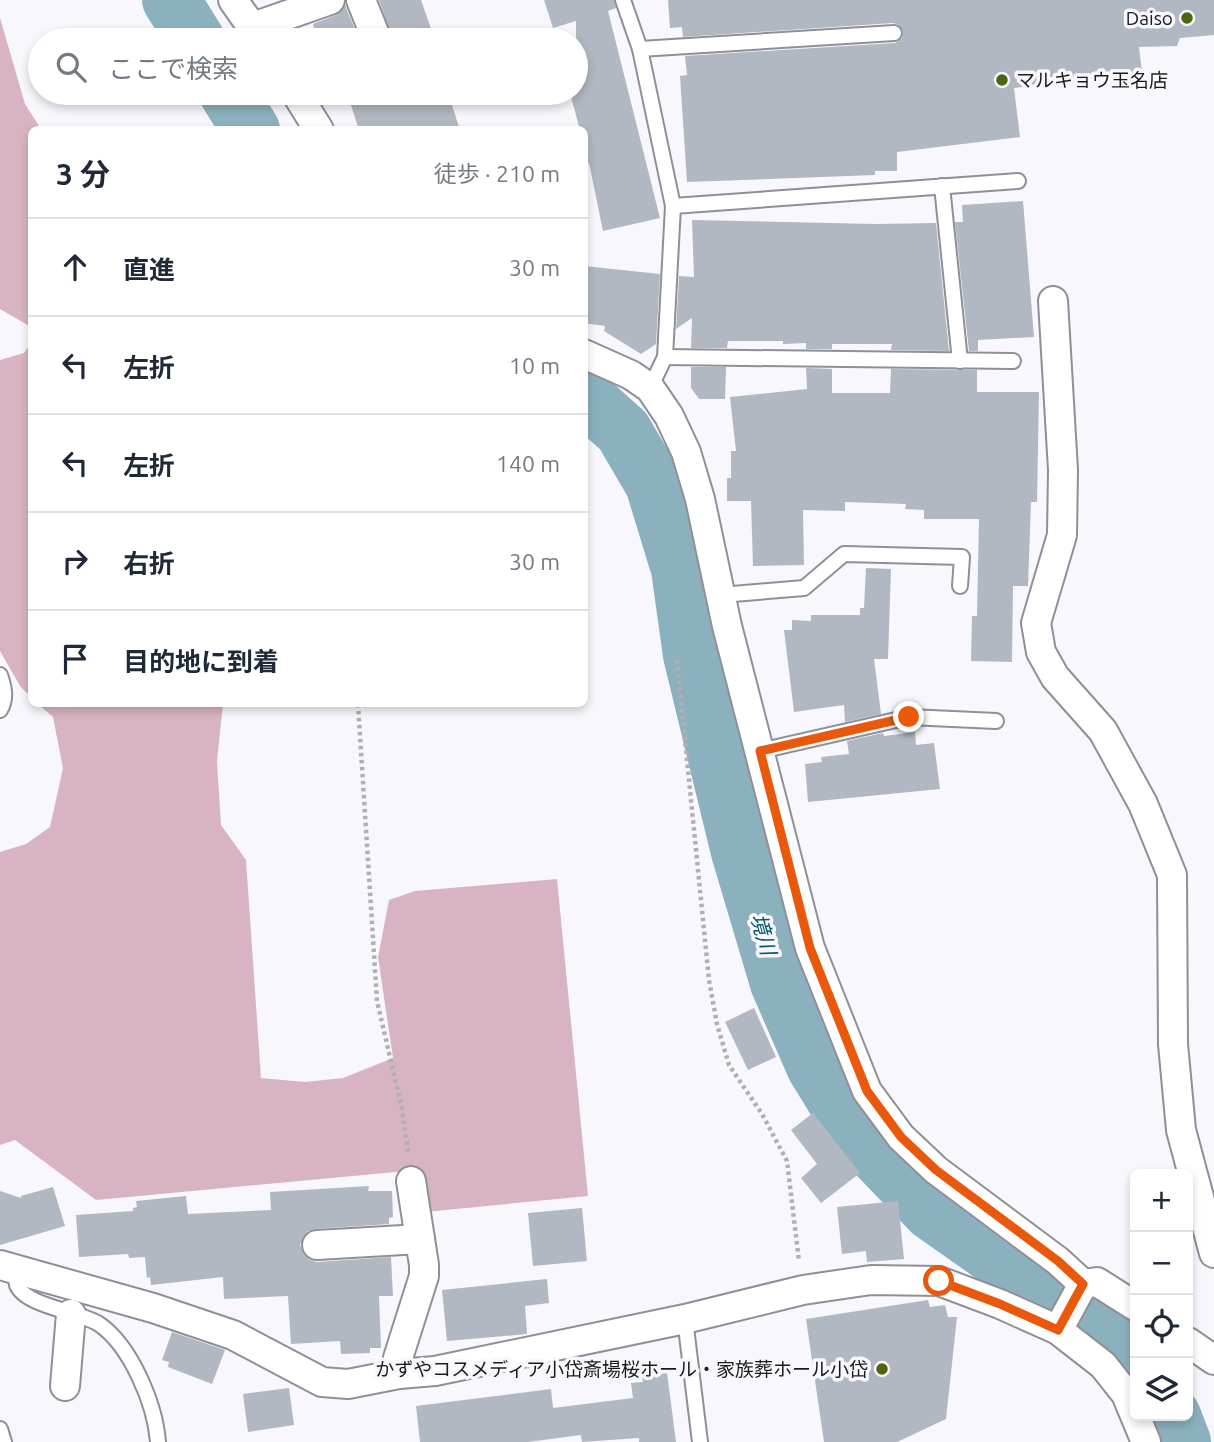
<!DOCTYPE html>
<html lang="ja">
<meta charset="utf-8">
<style>
body{margin:0;font-family:Ubuntu,"Noto Sans JP",sans-serif;background:#f6f6f7;color:#1f2937}
.controls{position:absolute;right:21px;bottom:21px;display:grid;overflow:hidden;border-radius:10px;box-shadow:0 4px 10px #0003}
.controls button{width:63px;height:63px;display:grid;place-items:center;padding:0;border:0;border-bottom:2px solid #e0e1e3;background:#fff;color:#1f2937;font:35px sans-serif}
.stop{position:absolute;width:21px;height:21px;margin:-16px;border:5px solid #ea580c;border-radius:50%;background:#fff}
.stop.end{background:#ea580c;border-color:#fff;box-shadow:0 2px 7px #0008}
.list{margin:0;padding:0;list-style:none}
h2{display:flex;justify-content:space-between;align-items:center;height:91px;margin:0;padding:0 28px;font-size:30px}
h2 small{font-size:23px;font-weight:400;color:#747a83}
.list li{display:grid;grid-template-columns:46px 1fr auto;gap:21px;align-items:center;box-sizing:border-box;height:98px;padding:0 28px;border-top:2px solid #e0e1e3}
.list b{display:block;font-size:26px;white-space:nowrap}
.list em{font-size:23px;font-style:normal;color:#747a83}
.icon{flex:none;width:38px;height:38px;fill:none;stroke:currentColor;stroke-width:2;stroke-linecap:round;stroke-linejoin:round}
.map{position:relative;flex:none;width:1214px;height:1442px;overflow:hidden}
.search{position:absolute;background:#fff;box-shadow:0 4px 10px #0003;left:28px;top:28px;width:560px;height:77px;display:flex;align-items:center;gap:18px;box-sizing:border-box;padding:0 24px;border-radius:38px;color:#747a83;font-size:26px}
.panel{position:absolute;background:#fff;box-shadow:0 4px 10px #0003;left:28px;top:126px;width:560px;height:581px;border-radius:10px}
.map>svg:first-child{display:block}
.forest{fill:#d8b4c2}
.lines{fill:none;stroke-linecap:round;stroke-linejoin:round}
.river{stroke:#8cb1be;stroke-width:58}
.building{fill:#b1b8c1}
.lane-casing{stroke:#8f8f99;stroke-width:18}
.street-casing{stroke:#8f8f99;stroke-width:32}
.path{stroke:#afafb4;stroke-width:4.5;stroke-dasharray:3.5 3.5;stroke-linecap:butt}
.lane{stroke:#fff;stroke-width:14}
.street{stroke:#fff;stroke-width:28}
.route{stroke:#ea580c;stroke-width:9}
.poi-dot{fill:#51630d;stroke:#f7f7fd;stroke-width:2.5}
.labels{text-anchor:middle;dominant-baseline:central;stroke-width:7;stroke-linejoin:round;paint-order:stroke}
.poi-label{font-size:19px;fill:#1a1a1e;stroke:#f7f7fd;text-anchor:end}
.water-label{font-size:21px;font-style:italic;fill:#075669;stroke:#f7f7fd}
</style>
<div class="map">
<svg width="1214" height="1442" viewBox="0 0 1214 1442">
<rect width="100%" height="100%" fill="#f7f7fd"/>
<g class="forest">
<polygon points="0,18 25,104 41,129 32,130 31,327 0,309"/>
<polygon points="31,343 31,697 20,686 0,651 0,360 24,353"/>
<polygon points="38,704 223,704 217,761 221,825 246,860 261,1078 305,1082 343,1078 393,1058 378,957 389,900 415,891 557,879 588,1196 425,1212 417,1170 96,1200 15,1140 0,1145 0,852 26,844 50,827 63,768 53,717"/>
</g>
<g class="lines">
<g class="river">
<polyline points="171,0 196,40"/>
<polyline points="228,93 251,130"/>
<polyline points="584,396 623,431 654,484 680,569 692,655 740,852 779,983 815,1066 856,1133 931,1211 1135,1355"/>
<polyline points="1172,1416 1182,1442"/>
</g>
</g>
<g class="building">
<polygon points="379,0 421,0 435,40 393,40"/>
<polygon points="544,0 614,0 616,8 608,11 660,218 603,231 589,163 584,164 584,130 580,130 570,93 576,93 576,21 553,28"/>
<polygon points="668,0 1214,0 1214,35 1180,38 1177,46 1139,47 1142,72 1014,88 1020,137 897,152 897,171 875,171 875,175 687,182 680,76 687,75 685,56 895,43 902,38 903,32 899,25 893,23 683,37 682,27 670,28"/>
<polygon points="345,5 359,40 318,40 313,24 336,15"/>
<polygon points="347,93 448,93 460,130 359,130"/>
<polygon points="1023,201 1034,337 978,340 978,351 969,351 955,222 963,222 962,205"/>
<polygon points="692,220 876,224 936,223 949,351 891,350 892,344 832,344 832,349 806,349 806,343 783,344 783,341 728,341 727,348 691,348 692,318 676,329 679,276 694,277"/>
<polygon points="584,266 660,274 656,344 641,354 604,331 605,326 584,323"/>
<polygon points="691,367 726,367 725,399 699,399 691,388"/>
<polygon points="806,368 832,369 832,393 890,393 891,369 977,370 977,392 1039,392 1037,502 1031,502 1028,586 1013,586 1012,662 971,661 972,616 977,616 979,519 924,519 924,510 905,509 906,504 845,502 845,511 803,510 804,565 753,566 751,501 727,501 727,478 731,478 731,451 736,451 730,397 807,389"/>
<polygon points="866,568 891,569 888,659 874,659 881,714 845,722 844,705 794,712 784,630 792,630 792,620 811,621 811,615 860,615 860,608 864,608"/>
<polygon points="915,732 916,745 934,743 940,789 808,802 805,764 822,762 821,757 849,754 847,741 883,733 884,736"/>
<polygon points="754,1008 776,1057 748,1070 725,1022"/>
<polygon points="813,1113 860,1173 821,1203 801,1178 817,1164 791,1130"/>
<polygon points="369,1186 368,1191 392,1191 393,1217 389,1218 389,1224 315,1229 308,1231 303,1237 300,1245 304,1255 310,1260 317,1262 391,1257 393,1296 379,1296 381,1348 370,1348 370,1353 341,1354 340,1341 291,1344 288,1296 224,1299 223,1277 151,1285 150,1277 147,1278 145,1257 129,1258 128,1254 79,1257 76,1215 133,1211 133,1208 137,1207 136,1201 186,1196 188,1214 271,1210 270,1192"/>
<polygon points="53,1187 65,1226 0,1245 0,1191 21,1198 21,1196"/>
<polygon points="898,1201 904,1259 867,1262 866,1251 842,1254 837,1207"/>
<polygon points="582,1208 587,1261 533,1266 528,1213"/>
<polygon points="547,1279 549,1303 525,1306 527,1334 447,1341 442,1290"/>
<polygon points="928,1300 930,1307 945,1305 948,1317 957,1317 946,1419 897,1442 824,1442 806,1319"/>
<polygon points="172,1332 225,1350 212,1384 168,1367 169,1362 162,1360"/>
<polygon points="667,1373 676,1442 639,1442 639,1438 582,1442 581,1435 528,1442 420,1442 416,1406 551,1389 553,1408 633,1398 631,1383 643,1382 642,1376"/>
<polygon points="289,1388 294,1425 248,1432 243,1394"/>
</g>
<g class="lines">
<defs>
<g id="lane">
<polyline points="623,0 640,49 673,206 665,357 650,388"/>
<polyline points="640,49 894,33"/>
<polyline points="942,186 960,361"/>
<polyline points="673,206 1018,181"/>
<polyline points="665,357 1013,361"/>
<polyline points="721,595 804,588 844,554 962,557 960,586"/>
<path d="M0,675C4,687 7,698 0,710"/>
<polyline points="760,751 909,717 996,721"/>
<path d="M16,1269C16,1273 16,1281 17,1285C25,1306 81,1312 99,1324C131,1346 155,1404 158,1442"/>
<polyline points="685,1319 700,1442"/>
<polyline points="0,1429 4,1442"/>
</g>
<g id="street">
<polyline points="233,0 261,40"/>
<polyline points="361,0 377,40"/>
<polyline points="253,27 330,0"/>
<polyline points="296,93 319,130"/>
<polyline points="1053,301 1063,470 1062,535 1036,623 1041,652 1055,677 1103,731 1143,804 1172,875 1173,1044 1181,1130 1214,1253"/>
<polyline points="584,354 631,375 650,388 669,416 686,452 700,499 727,626 810,948 867,1091 901,1137 936,1170 1058,1261 1083,1284 1097,1282 1135,1306"/>
<polyline points="317,1245 420,1239"/>
<polyline points="0,1265 153,1308 233,1335 322,1382 348,1384 399,1374 435,1371 685,1319 803,1290 871,1280 939,1281 1000,1304 1058,1330 1103,1365 1126,1394 1146,1442"/>
<polyline points="1058,1330 1083,1284"/>
<polyline points="1188,1342 1214,1360"/>
<polyline points="399,1374 398,1358 424,1276 424,1265 411,1181"/>
<polyline points="65,1386 71,1314"/>
</g>
</defs>
<use href="#lane" class="lane-casing"/>
<use href="#street" class="street-casing"/>
<g class="path">
<polyline points="677,660 709,980 717,1024 729,1065 762,1114 787,1161 799,1261"/>
<polyline points="358,704 377,1001 402,1109 408,1152"/>
</g>
<use href="#lane" class="lane"/>
<use href="#street" class="street"/>
</g>
<g class="lines">
<polyline class="route" points="909,717 760,751 810,948 867,1091 901,1137 936,1170 1058,1261 1083,1284 1058,1330 1000,1304 939,1281"/>
</g>
<g class="poi-dot">
<circle cx="1187" cy="18" r="7"/>
<circle cx="1002" cy="80" r="7"/>
<circle cx="882" cy="1369" r="7"/>
</g>
<g class="labels">
<g class="poi-label">
<text x="1173" y="18">Daiso</text>
<text x="1016" y="80" text-anchor="start">マルキョウ玉名店</text>
<text x="868" y="1369">かずやコスメディア小岱斎場桜ホール・家族葬ホール小岱</text>
</g>
<g class="water-label">
<text transform="translate(764 934) rotate(74)">境川</text>
</g>
</g>
</svg>
<div class="controls">
<button>+</button>
<button>−</button>
<button><svg class="icon" aria-label="locate" viewBox="0 0 24 24"><circle cx="12" cy="12" r="6"/><path d="M12 2v4M12 18v4M2 12h4M18 12h4"/></svg></button>
<button><svg class="icon" aria-label="layers" viewBox="0 0 24 24"><path d="M12 4l9 5-9 5-9-5zM3 14l9 5 9-5"/></svg></button>
</div>
<div class="stop" style="left:939px;top:1281px"></div>
<div class="stop end" style="left:909px;top:717px"></div>
<div class="search"><svg class="icon" aria-label="search" viewBox="0 0 24 24"><circle cx="10" cy="10" r="6"/><path d="M15 15l6 6"/></svg>ここで検索</div>
<section class="panel">
<h2>3 分<small>徒歩 · 210 m</small></h2>
<ul class="list">
<li><svg class="icon" aria-label="ahead" viewBox="0 0 24 24"><path d="M12 20V5M6 11l6-6 6 6"/></svg><div><b>直進</b></div><em>30 m</em></li>
<li><svg class="icon" aria-label="left" viewBox="0 0 24 24"><path d="M17 20v-9H6M10 6l-5 5 5 5"/></svg><div><b>左折</b></div><em>10 m</em></li>
<li><svg class="icon" aria-label="left" viewBox="0 0 24 24"><path d="M17 20v-9H6M10 6l-5 5 5 5"/></svg><div><b>左折</b></div><em>140 m</em></li>
<li><svg class="icon" aria-label="right" viewBox="0 0 24 24"><path d="M7 20v-9h11M14 6l5 5-5 5"/></svg><div><b>右折</b></div><em>30 m</em></li>
<li><svg class="icon" aria-label="arrive" viewBox="0 0 24 24"><path d="M6 21V4h12l-3 4 3 4H6"/></svg><div><b>目的地に到着</b></div></li>
</ul>
</section>
</div>
